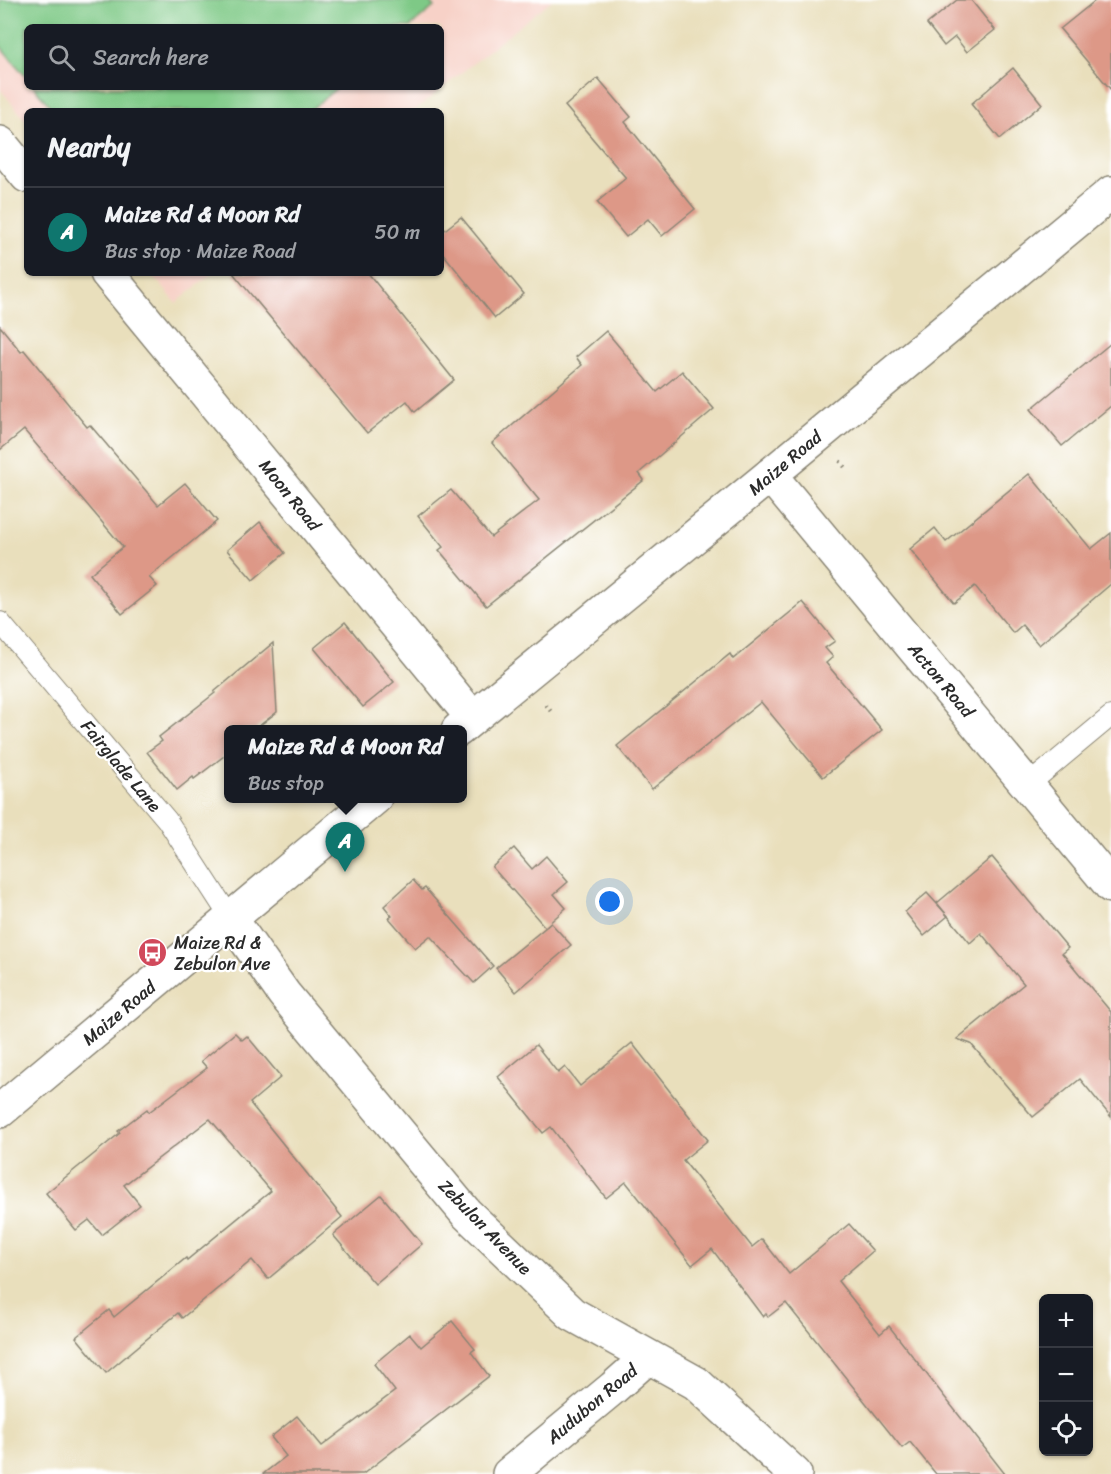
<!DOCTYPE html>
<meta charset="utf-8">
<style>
body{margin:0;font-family:Sriracha,sans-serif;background:#242831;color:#f1f3f6}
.controls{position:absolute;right:18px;bottom:18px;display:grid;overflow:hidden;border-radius:9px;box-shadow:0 2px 4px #0004}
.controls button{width:54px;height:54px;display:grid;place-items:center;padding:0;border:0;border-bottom:2px solid #363941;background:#171b24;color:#f1f3f6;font:30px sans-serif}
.you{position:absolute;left:610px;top:902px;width:21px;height:21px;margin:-15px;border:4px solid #fff;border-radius:50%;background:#1a73e8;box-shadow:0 0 0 9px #1a73e833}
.badge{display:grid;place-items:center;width:39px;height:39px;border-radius:50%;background:#0f766e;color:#fff;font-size:20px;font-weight:700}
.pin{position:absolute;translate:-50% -50px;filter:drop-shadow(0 2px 3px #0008)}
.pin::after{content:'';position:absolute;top:32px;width:21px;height:18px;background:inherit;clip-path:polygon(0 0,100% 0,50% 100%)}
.popup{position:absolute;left:224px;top:725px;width:243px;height:78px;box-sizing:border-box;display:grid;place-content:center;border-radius:9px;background:#171b24;filter:drop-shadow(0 2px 4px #0005);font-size:20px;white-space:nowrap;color:#9ea1a6}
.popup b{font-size:22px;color:#f1f3f6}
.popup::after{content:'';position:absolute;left:50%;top:100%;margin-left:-12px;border:12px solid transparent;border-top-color:#171b24}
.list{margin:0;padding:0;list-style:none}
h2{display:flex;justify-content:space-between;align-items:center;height:78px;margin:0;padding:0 24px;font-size:26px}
h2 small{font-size:20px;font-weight:400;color:#9ea1a6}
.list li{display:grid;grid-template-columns:39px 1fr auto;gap:18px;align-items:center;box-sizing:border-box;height:90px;padding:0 24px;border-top:2px solid #363941}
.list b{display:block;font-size:22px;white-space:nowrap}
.list p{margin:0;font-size:20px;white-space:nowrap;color:#9ea1a6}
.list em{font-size:20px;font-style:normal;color:#9ea1a6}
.icon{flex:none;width:33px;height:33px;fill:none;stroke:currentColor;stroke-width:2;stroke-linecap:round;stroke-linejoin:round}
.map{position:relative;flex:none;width:1111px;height:1474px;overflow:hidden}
.search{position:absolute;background:#171b24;box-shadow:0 2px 4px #0004;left:24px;top:24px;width:420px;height:66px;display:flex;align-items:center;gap:15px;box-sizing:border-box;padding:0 21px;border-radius:9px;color:#9ea1a6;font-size:22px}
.panel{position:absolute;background:#171b24;box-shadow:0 2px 4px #0004;left:24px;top:108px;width:420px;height:168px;border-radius:9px}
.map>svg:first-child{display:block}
.built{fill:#f7d1c7;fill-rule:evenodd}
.green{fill:#7ec986;stroke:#547a58;stroke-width:1.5}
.building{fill:#dd9887}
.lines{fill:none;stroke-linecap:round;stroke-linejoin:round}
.service-casing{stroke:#8a8574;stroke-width:22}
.minor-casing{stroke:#8a8574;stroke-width:36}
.tertiary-casing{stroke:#8a8574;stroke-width:36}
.path{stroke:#8a8574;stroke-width:4;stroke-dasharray:1.5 4.5;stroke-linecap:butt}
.service{stroke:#fff;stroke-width:20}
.minor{stroke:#fff;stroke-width:33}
.tertiary{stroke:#fff;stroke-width:33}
.labels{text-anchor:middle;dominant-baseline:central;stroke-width:4.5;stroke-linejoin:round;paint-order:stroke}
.street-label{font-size:18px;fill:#2b2b2b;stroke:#fff}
.poi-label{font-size:18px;fill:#2b2b2b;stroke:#fff;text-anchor:start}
</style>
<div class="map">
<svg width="1111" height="1474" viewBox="0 0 1111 1474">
<rect width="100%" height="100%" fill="#fff"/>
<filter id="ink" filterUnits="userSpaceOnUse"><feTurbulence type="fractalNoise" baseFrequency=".0167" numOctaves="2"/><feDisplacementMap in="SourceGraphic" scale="12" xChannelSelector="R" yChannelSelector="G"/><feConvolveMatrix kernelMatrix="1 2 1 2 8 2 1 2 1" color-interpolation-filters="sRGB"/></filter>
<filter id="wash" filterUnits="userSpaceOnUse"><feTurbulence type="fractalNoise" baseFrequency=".008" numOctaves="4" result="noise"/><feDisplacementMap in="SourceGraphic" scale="24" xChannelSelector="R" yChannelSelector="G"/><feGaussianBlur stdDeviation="1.35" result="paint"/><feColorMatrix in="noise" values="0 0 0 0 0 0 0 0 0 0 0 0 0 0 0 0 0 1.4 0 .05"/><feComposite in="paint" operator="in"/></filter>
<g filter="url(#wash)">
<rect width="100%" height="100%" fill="#e9dfbc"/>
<g class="built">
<path d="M0,0H552L414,111H27V122L0,89ZM27,27H441V87H27Z"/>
<polygon points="151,273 213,273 176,303"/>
</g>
<g class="green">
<polygon points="0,0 428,0 434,7 410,27 27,27 27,78 0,46"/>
<polygon points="34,87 338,87 309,111 54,111"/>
</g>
<g id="blocks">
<g class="building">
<polygon points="957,0 971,0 995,30 967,52 955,37 944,46 927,24"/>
<polygon points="1096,0 1111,0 1111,90 1060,29"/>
<polygon points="1013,68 1042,104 1000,139 971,104"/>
<polygon points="598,78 631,117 625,122 695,209 662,236 648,219 626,237 597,202 626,178 565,106"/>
<polygon points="461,217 524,294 495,318 441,251 441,233"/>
<polygon points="233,273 368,273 454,380 415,412 407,401 367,433"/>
<polygon points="0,326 21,352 24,350 87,427 90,425 158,505 185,483 217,521 149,577 157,586 122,614 90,574 123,547 24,430 0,450"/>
<polygon points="606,331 657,392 682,371 714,409 639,473 644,480 486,606 439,550 443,547 418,516 451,490 491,537 539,500 492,443 582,365 576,357"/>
<polygon points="1111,343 1111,406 1062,446 1031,409"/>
<polygon points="1029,474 1091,549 1111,533 1111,584 1039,645 1022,625 1013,633 975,586 954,603 910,549 935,528 946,542"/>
<polygon points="260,522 285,553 253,580 227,550"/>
<polygon points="803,602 835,641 825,648 833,657 826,663 882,730 823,777 761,702 652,789 617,746 730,654 733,659"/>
<polygon points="345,622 394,682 363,707 314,648"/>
<polygon points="273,643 277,712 255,729 228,729 228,753 194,779 193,777 177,790 147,752 162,741 159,737 215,693 214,692"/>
<polygon points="514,848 532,869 546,856 568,882 554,894 566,908 545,927 492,867"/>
<polygon points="992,857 1068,948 1062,953 1111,1012 1111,1117 1080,1079 1033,1117 971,1044 957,1039 1024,984 981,933 970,943 937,903"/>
<polygon points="413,880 422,890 425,888 493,966 474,983 430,936 415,948 389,918 392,916 384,906"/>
<polygon points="927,893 948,916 924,936 905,912"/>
<polygon points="551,923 571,945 516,992 496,968"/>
<polygon points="235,1033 242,1040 247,1036 281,1077 250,1103 342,1217 268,1279 252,1260 182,1318 178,1313 106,1373 76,1337 109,1310 114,1317 186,1258 187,1260 271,1191 210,1119 124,1185 140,1205 102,1235 89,1220 76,1230 46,1193 120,1133 118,1131 147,1109 149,1112 207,1068 201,1061"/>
<polygon points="632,1043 708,1140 683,1160 752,1247 762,1239 789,1274 849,1224 873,1251 838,1281 880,1334 889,1326 1005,1474 936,1474 910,1442 902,1448 786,1303 768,1317 766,1314 763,1317 712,1249 692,1265 626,1182 606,1198 551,1127 543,1133 498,1077 536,1045 558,1073 565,1067 580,1086"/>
<polygon points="381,1195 422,1244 375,1284 333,1235"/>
<polygon points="452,1321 475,1349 471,1352 489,1376 363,1474 263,1474 286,1456 271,1437 297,1416 322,1446 395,1391 374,1364 410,1334 421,1347"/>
</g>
</g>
</g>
<g filter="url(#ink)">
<use href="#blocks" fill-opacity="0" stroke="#8a8574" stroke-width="1.5"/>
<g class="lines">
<defs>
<g id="service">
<polyline points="0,622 167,820 231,919"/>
<polyline points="1028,785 1111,716"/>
</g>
<g id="minor">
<polyline points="0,143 27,176"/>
<polyline points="107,273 472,717"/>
<polyline points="770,475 1111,886"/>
<polyline points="231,919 284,994 466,1213 572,1314 696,1383 795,1474"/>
<polyline points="509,1474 613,1388 647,1358"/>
</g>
<g id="tertiary">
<polyline points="458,730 770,475 1111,193"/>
<polyline points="0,1111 375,798"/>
</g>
</defs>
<use href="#service" class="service-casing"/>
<use href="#minor" class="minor-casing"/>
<use href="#tertiary" class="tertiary-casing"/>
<g class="path">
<polyline points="840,461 847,470"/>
<polyline points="546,705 552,713"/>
</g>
<use href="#service" class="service"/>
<use href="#minor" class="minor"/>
<use href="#tertiary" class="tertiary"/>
</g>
</g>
<defs>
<symbol id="bus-disc" viewBox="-11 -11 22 22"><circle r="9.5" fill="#d1495b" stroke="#fff"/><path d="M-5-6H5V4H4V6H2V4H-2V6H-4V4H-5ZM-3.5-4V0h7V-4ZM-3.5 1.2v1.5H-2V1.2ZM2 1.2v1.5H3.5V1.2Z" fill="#fff"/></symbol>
</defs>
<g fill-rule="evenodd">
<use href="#bus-disc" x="136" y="936" width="33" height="33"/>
</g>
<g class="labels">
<g class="street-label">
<text transform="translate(785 463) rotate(-40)">Maize Road</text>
<text transform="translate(290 495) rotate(51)">Moon Road</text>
<text transform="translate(941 680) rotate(50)">Acton Road</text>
<text transform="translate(121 766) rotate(50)">Fairglade Lane</text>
<text transform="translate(119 1013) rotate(-40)">Maize Road</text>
<text transform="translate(485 1227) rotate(46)">Zebulon Avenue</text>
<text transform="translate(592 1404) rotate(-40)">Audubon Road</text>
</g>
<g class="poi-label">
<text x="174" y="943">Maize Rd &amp;<tspan x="174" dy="21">Zebulon Ave</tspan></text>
</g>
</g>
</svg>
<div class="controls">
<button>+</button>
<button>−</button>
<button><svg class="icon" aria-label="locate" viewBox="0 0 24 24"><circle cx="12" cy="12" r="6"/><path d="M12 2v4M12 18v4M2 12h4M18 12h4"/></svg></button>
</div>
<div class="you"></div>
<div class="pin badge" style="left:345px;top:872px">A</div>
<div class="popup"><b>Maize Rd &amp; Moon Rd</b>Bus stop</div>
<div class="search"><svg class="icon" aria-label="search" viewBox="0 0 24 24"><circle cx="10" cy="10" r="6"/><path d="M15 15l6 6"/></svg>Search here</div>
<section class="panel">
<h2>Nearby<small></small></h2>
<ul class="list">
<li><span class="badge">A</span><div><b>Maize Rd &amp; Moon Rd</b><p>Bus stop · Maize Road</p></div><em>50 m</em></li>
</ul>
</section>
</div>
